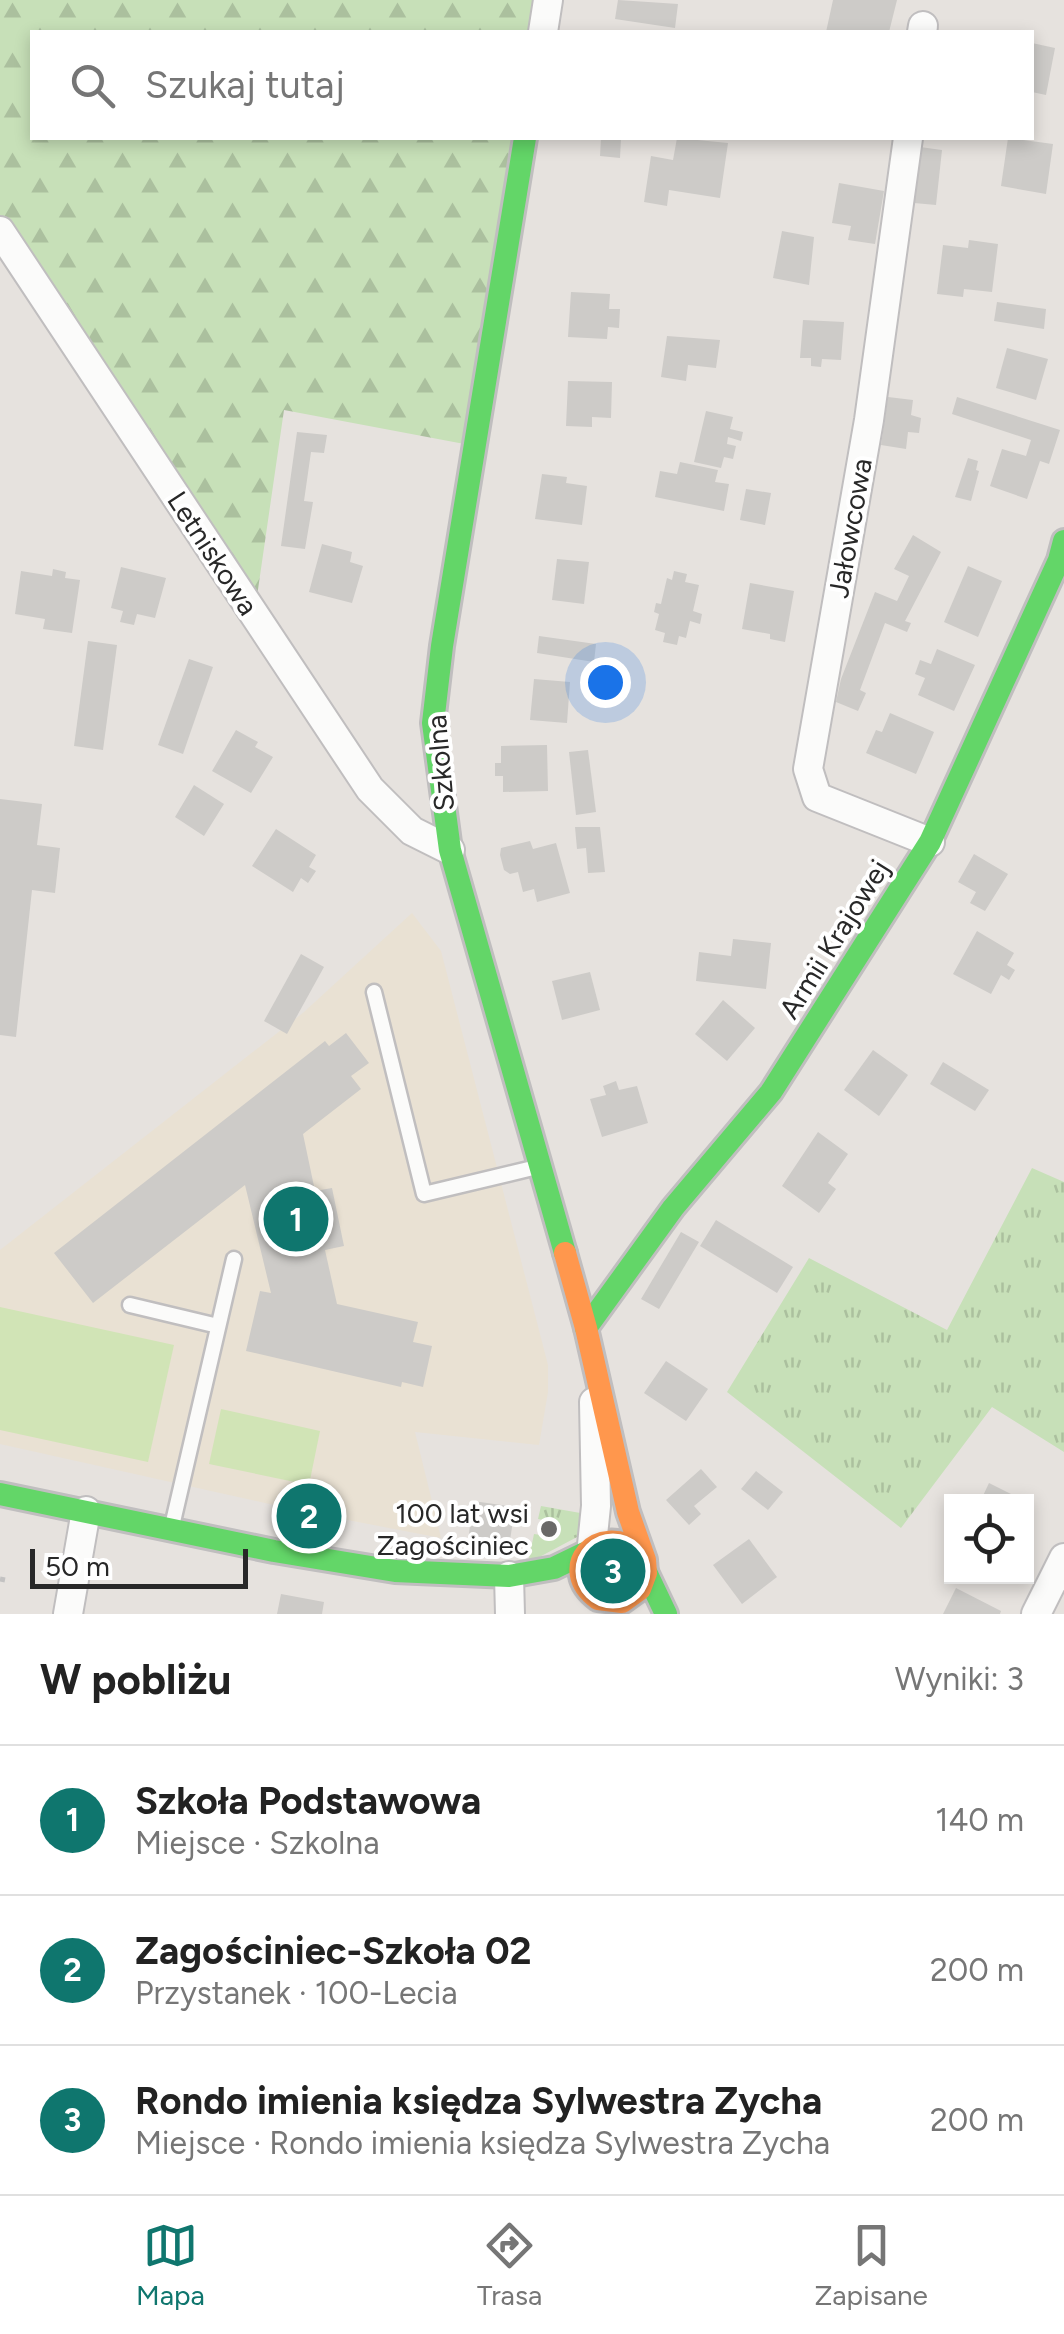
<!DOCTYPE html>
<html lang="pl">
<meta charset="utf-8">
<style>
body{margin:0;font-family:Figtree,sans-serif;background:#f6f6f6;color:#222}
.controls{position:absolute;right:30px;bottom:30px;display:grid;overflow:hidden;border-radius:0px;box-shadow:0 5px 15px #0003}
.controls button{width:90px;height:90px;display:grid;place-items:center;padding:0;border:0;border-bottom:2px solid #e0e0e0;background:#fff;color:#222;font:50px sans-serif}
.scale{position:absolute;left:30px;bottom:25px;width:218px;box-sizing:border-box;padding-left:10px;border:5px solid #282828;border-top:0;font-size:28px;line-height:35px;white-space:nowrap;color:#282828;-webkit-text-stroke:8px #fff;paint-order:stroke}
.you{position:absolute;left:605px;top:682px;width:35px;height:35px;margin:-25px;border:8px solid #fff;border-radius:50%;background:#1a73e8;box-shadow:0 0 0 15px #1a73e833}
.badge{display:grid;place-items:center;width:65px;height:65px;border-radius:50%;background:#0f766e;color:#fff;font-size:32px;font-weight:700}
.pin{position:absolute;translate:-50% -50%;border:5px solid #fff;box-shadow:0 2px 10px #0006}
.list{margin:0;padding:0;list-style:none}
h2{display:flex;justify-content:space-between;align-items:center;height:130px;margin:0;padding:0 40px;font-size:42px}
h2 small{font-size:32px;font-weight:400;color:#767676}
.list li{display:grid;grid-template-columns:65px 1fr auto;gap:30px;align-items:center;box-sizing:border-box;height:150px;padding:0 40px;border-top:2px solid #e0e0e0}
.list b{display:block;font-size:38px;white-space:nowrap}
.list p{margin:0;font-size:32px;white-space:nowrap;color:#767676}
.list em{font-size:32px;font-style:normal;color:#767676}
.icon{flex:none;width:55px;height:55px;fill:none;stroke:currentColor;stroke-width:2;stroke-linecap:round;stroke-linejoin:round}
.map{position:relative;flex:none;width:1064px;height:1614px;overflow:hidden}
.search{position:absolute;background:#fff;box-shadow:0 5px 15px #0003;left:30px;right:30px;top:30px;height:110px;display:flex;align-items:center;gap:25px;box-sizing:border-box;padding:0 35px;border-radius:0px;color:#767676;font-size:38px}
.sheet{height:580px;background:#fff}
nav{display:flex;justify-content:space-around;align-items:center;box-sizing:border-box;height:140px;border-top:2px solid #e0e0e0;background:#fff;font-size:28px;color:#767676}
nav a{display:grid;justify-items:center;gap:5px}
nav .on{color:#0f766e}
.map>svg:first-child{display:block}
.education{fill:#e9e1d3}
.grass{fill:url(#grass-tufts)}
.forest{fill:url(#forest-firs)}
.pitch{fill:#d1e4b6}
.building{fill:#cdcbc8}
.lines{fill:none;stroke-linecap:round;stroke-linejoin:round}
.lane-casing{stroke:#c0bebf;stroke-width:19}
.street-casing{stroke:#c0bebf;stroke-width:32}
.fast-casing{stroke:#c0bebf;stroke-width:28}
.slow-casing{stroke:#c0bebf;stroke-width:28}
.path{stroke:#c3c2c2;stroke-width:5;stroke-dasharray:8 5;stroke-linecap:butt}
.lane{stroke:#fbfbfa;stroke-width:14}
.street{stroke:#fbfbfa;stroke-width:28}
.fast{stroke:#63d668;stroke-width:22}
.slow{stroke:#ff974d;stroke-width:22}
.poi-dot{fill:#6a6968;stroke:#fff;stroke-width:4}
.labels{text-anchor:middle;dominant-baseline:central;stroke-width:8;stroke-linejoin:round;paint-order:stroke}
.street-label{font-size:28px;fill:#282828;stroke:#fff}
.poi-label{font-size:28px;fill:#282828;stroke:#fff;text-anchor:end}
</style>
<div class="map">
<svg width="1064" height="1614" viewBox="0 0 1064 1614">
<defs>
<pattern id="grass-tufts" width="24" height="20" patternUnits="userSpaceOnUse" patternTransform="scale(2.5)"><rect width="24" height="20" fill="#c7e0b8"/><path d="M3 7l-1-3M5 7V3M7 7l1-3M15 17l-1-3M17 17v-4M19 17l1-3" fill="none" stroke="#abc09e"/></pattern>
<pattern id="forest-firs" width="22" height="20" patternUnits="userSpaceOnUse" patternTransform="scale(2.5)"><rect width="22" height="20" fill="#c7e0b8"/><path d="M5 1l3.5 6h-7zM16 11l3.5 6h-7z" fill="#abc09e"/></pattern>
</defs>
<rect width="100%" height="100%" fill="#e6e2de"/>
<polygon class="education" points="412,913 441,951 548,1365 548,1392 539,1445 415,1432 441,1538 301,1511 0,1444 0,1250 304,1012"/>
<g class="grass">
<polygon points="1032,1168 1064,1182 1064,1452 992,1407 901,1528 727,1392 809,1258 947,1330"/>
<polygon points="541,1506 586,1514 579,1536 528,1563 534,1534 555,1537 558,1523 538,1519"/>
</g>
<polygon class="forest" points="0,0 548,0 543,32 32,32 32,138 525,138 475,446 284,410 254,617 0,231"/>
<g class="pitch">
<polygon points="0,1307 174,1345 148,1462 0,1430"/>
<polygon points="221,1409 320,1431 309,1485 209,1464"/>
</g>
<g class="building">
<polygon points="618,0 678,4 675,28 615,19"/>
<polygon points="833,0 897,0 889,32 826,32"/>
<polygon points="1032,43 1055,48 1046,95 1032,92"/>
<polygon points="601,138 621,138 620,158 600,156"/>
<polygon points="677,138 728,143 720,198 669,190 667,206 644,202 651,156 673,160"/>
<polygon points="1008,138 1053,144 1046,194 1001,186"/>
<polygon points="920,147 942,150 936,205 914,203"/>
<polygon points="839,183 884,191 875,244 848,240 851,226 832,223"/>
<polygon points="782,231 814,237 809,285 773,278"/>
<polygon points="969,240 998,244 992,292 964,289 963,297 937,294 943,245 968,248"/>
<polygon points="571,292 610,294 609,309 620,309 619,328 608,327 607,339 568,337"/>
<polygon points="997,302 1046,309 1044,329 994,321"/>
<polygon points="803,320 844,322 841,360 822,359 821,367 811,366 811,358 800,358"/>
<polygon points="667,336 720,340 716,368 688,365 686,381 661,377"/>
<polygon points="1007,348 1048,359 1036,400 996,388"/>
<polygon points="568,381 612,382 611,418 592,417 592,427 566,426"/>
<polygon points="888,397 913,400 911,415 921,418 919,433 908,432 906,449 881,445"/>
<polygon points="957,397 1060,430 1049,464 1040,461 1027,499 990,486 1002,449 1026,456 1031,440 952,414"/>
<polygon points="706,411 733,417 730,429 743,432 741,441 728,437 727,444 736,446 733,459 724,457 721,468 694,462"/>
<polygon points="297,432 327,435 324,453 311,452 304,501 313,502 305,549 281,546"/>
<polygon points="968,458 978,461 976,470 979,471 971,501 955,497"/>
<polygon points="680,462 718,470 715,482 729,484 724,511 655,497 660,471 677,474"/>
<polygon points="542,474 567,477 566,483 587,486 582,525 535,519"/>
<polygon points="746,489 771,493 765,525 740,520"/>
<polygon points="913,535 941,552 905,621 911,623 907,632 885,623 860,690 866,693 858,711 836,702 841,679 875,592 897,601 909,576 894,569"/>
<polygon points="322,544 352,552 350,562 363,566 352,603 309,592"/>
<polygon points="557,559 589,562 584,604 552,600"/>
<polygon points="968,566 1002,581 978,637 944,622"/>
<polygon points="121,567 166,578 155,618 137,614 134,625 120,622 123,611 111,608"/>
<polygon points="53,569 66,572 65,578 80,580 72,633 43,629 45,619 15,614 21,571 52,576"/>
<polygon points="674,571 687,574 685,582 699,585 693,611 702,614 700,624 690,621 686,638 679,636 677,645 663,642 665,633 655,630 659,614 654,612 656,603 661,604 667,578 672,580"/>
<polygon points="750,583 794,591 785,642 770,639 770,634 742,629"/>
<polygon points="539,636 596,644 594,662 537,653"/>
<polygon points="88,641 117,645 103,750 74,746"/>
<polygon points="937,649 975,665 954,711 918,695 925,678 915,674 920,660 931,664"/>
<polygon points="189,659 213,667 183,754 158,745"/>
<polygon points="534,679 570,682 567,723 530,720"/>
<polygon points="890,713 934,732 916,774 866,753 876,730 882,732"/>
<polygon points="236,730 258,742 255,747 273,757 251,793 212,771"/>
<polygon points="547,745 548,791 503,792 503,776 495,776 495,763 501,763 501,746"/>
<polygon points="588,750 596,812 576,815 569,752"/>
<polygon points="194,785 224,804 204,836 175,817"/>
<polygon points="0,799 42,804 37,845 60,848 55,893 32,890 16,1037 0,1035"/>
<polygon points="575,827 600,827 605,872 588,873 586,848 577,849"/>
<polygon points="276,829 316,855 309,867 316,871 308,883 301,878 293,892 252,866"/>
<polygon points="530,841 533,849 556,843 570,893 537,902 534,889 523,892 518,872 510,874 504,870 500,855 501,848"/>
<polygon points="974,854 1008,874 985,911 970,903 976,892 958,882"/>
<polygon points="977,931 1014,953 1007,965 1015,970 1009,980 1001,975 991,994 953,974"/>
<polygon points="733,939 771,943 766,989 696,981 699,952 731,956"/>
<polygon points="301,954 324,967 287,1034 264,1021"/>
<polygon points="590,972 600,1010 562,1020 552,981"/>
<polygon points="723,1000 755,1028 727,1061 695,1034"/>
<polygon points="346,1033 369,1063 351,1076 361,1089 303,1134 315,1191 332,1188 344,1246 325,1250 337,1304 418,1322 413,1342 432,1346 423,1387 402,1382 401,1387 246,1351 260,1291 271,1293 245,1185 93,1303 54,1253 325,1041 329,1046"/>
<polygon points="873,1050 908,1075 879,1116 844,1090"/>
<polygon points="943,1062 989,1090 975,1111 930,1084"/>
<polygon points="616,1081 619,1090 637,1086 648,1123 602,1137 590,1099 606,1095 603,1086"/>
<polygon points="818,1132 848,1154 828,1183 836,1189 819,1213 782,1186"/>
<polygon points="716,1220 793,1267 777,1293 700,1246"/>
<polygon points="681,1232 699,1242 659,1309 641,1299"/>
<polygon points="666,1361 708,1389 686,1421 644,1393"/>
<polygon points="701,1469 717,1487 694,1506 701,1514 689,1525 666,1500"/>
<polygon points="756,1471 783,1492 768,1510 741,1489"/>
<polygon points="989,1483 1011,1494 1007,1502 980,1502"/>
<polygon points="473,1501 515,1507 509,1547 468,1542"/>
<polygon points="749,1539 777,1577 742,1604 713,1565"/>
<polygon points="956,1588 1001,1611 1000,1614 943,1614"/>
<polygon points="281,1594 324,1602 322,1614 277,1614"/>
</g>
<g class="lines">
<defs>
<g id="lane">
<polyline points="374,992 424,1194 537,1167"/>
<polyline points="130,1305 218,1326"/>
<polyline points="172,1526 234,1259"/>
</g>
<g id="street">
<polyline points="543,32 548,0"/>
<polyline points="922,32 923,26"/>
<polyline points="908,138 869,420 808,769 817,797 930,842"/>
<polyline points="0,231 370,789 412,831 450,850"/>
<polyline points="592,1545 596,1506 594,1402"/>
<polyline points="509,1576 510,1614"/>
<polyline points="68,1614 86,1511"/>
<polyline points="1036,1614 1064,1558"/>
</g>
<g id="fast">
<polyline points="525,138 442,646 433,723 450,850 565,1253"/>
<polyline points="586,1328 673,1208 771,1092 930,842 1059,560 1064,541"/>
<polyline points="0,1494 274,1551 395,1571 509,1576 554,1568 585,1553"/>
<polyline points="646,1572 666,1614"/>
</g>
<path id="slow" d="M565,1253L586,1328L628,1512L645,1560L646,1573L640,1589L622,1602L598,1599C556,1569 597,1520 640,1552"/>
</defs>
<use href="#lane" class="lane-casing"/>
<use href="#street" class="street-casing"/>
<use href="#fast" class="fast-casing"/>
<use href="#slow" class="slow-casing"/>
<polyline class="path" points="0,1579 5,1580"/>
<use href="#lane" class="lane"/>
<use href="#street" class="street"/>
<use href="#fast" class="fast"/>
<use href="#slow" class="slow"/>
</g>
<circle class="poi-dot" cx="549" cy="1529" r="10"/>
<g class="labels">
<g class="street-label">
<text transform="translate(850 528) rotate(-80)">Jałowcowa</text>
<text transform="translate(213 553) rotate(57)">Letniskowa</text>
<text transform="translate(440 763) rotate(-95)">Szkolna</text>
<text transform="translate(834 939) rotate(-58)">Armii Krajowej</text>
</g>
<g class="poi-label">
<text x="529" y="1513">100 lat wsi<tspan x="529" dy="32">Zagościniec</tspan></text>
</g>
</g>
</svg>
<div class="controls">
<button><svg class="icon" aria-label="locate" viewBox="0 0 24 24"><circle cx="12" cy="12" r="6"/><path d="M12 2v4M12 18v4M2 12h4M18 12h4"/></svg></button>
</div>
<div class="scale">50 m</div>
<div class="you"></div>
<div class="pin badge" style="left:296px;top:1219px">1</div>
<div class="pin badge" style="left:309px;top:1516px">2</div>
<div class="pin badge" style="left:613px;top:1571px">3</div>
<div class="search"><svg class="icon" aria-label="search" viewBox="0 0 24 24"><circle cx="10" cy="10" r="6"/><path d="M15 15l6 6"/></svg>Szukaj tutaj</div>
</div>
<section class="sheet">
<h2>W pobliżu<small>Wyniki: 3</small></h2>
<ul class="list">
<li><span class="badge">1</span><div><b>Szkoła Podstawowa</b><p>Miejsce · Szkolna</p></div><em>140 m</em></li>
<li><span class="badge">2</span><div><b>Zagościniec-Szkoła 02</b><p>Przystanek · 100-Lecia</p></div><em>200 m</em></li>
<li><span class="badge">3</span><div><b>Rondo imienia księdza Sylwestra Zycha</b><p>Miejsce · Rondo imienia księdza Sylwestra Zycha</p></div><em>200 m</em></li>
</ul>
</section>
<nav>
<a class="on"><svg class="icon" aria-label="map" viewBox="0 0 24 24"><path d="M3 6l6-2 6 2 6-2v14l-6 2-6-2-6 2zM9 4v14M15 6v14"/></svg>Mapa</a>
<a><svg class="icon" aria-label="directions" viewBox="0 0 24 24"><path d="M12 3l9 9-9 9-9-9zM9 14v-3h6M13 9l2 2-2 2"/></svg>Trasa</a>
<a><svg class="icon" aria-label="saved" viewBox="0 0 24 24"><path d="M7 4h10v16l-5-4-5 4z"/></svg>Zapisane</a>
</nav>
